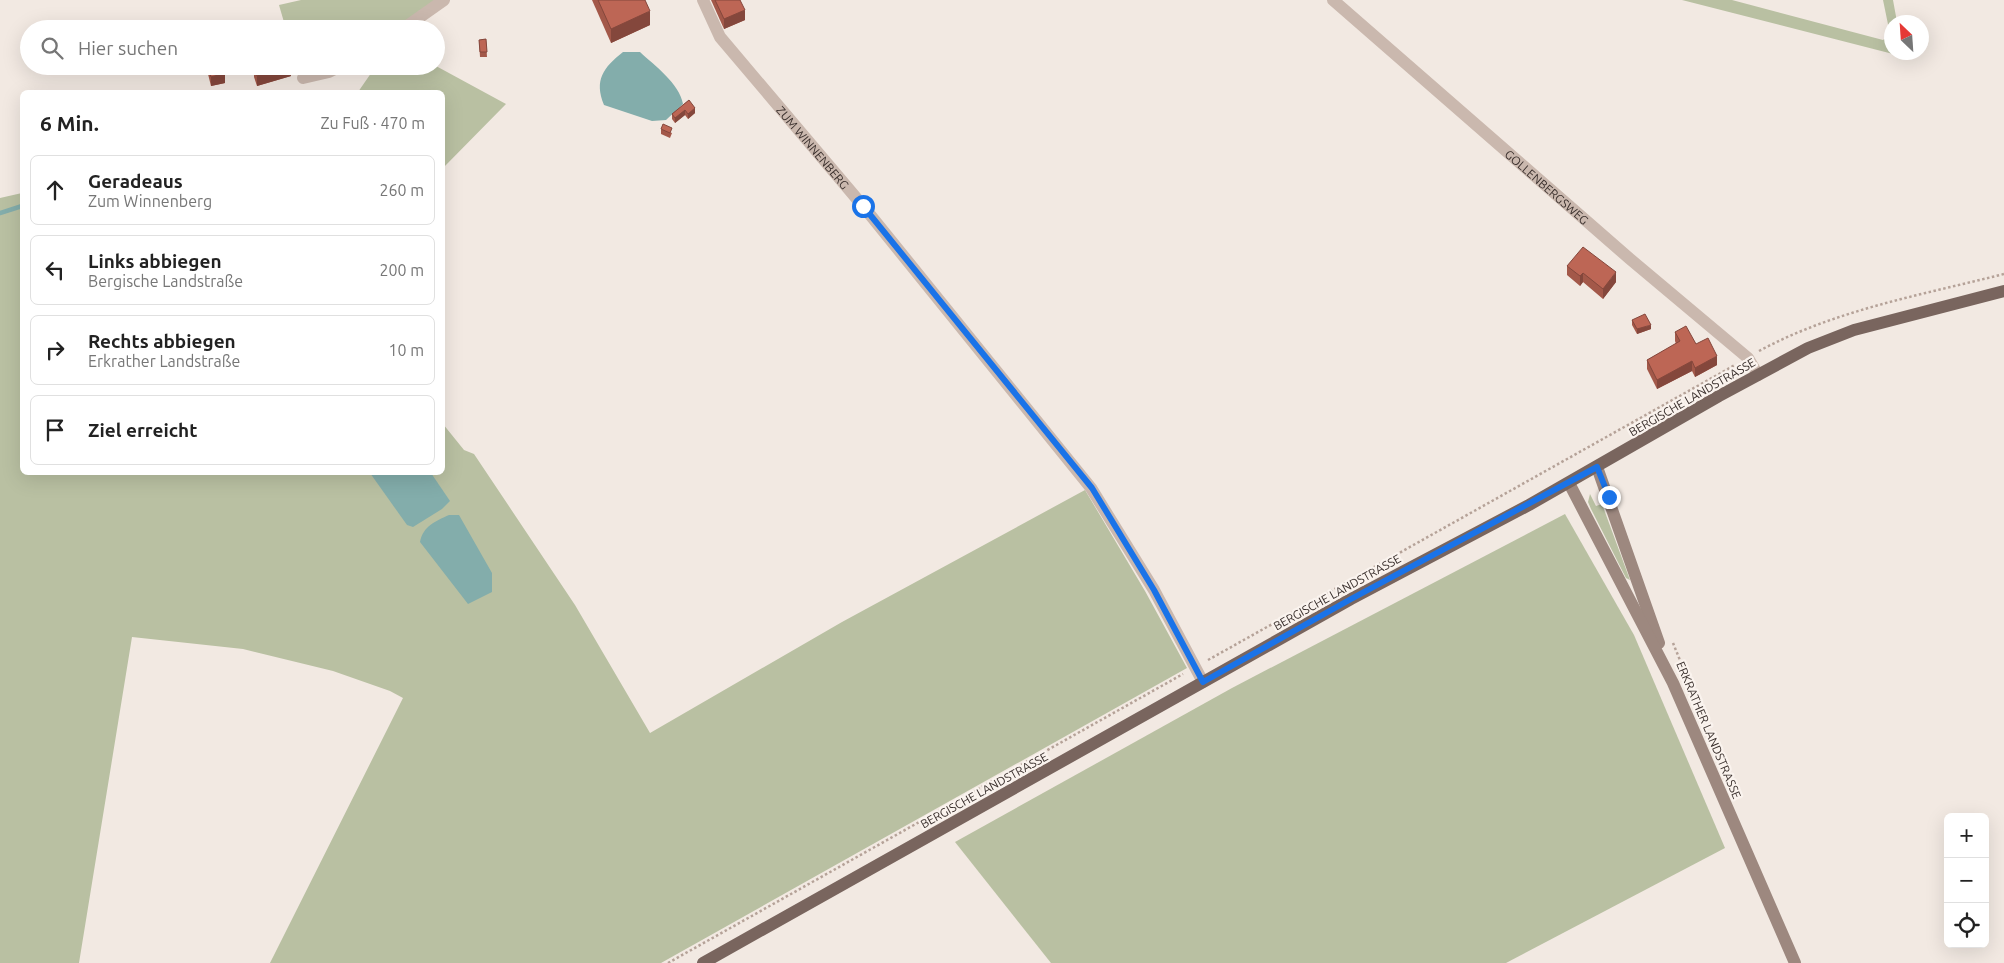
<!DOCTYPE html>
<html lang="de">
<meta charset="utf-8">
<style>
body{margin:0;font-family:Ubuntu,sans-serif;background:#f6f6f6;color:#222}
.controls{position:absolute;right:15px;bottom:15px;display:grid;overflow:hidden;border-radius:8px;box-shadow:0 5px 20px #0002}
.controls button{width:45px;height:45px;display:grid;place-items:center;padding:0;border:0;border-bottom:1px solid #e0e0e0;background:#fff;color:#222;font:25px sans-serif}
.compass{position:absolute;left:1884px;top:15px;width:45px;height:45px;border-radius:50%;background:#fff;box-shadow:0 5px 20px #0002;rotate:335deg}
.stop{position:absolute;width:15px;height:15px;margin:-11px;border:4px solid #1a73e8;border-radius:50%;background:#fff}
.stop.end{background:#1a73e8;border-color:#fff;box-shadow:0 1px 5px #0008}
.list{margin:0;padding:0;list-style:none}
h2{display:flex;justify-content:space-between;align-items:center;height:65px;margin:0;padding:0 20px;font-size:21px}
h2 small{font-size:16px;font-weight:400;color:#767676}
.list li{display:grid;grid-template-columns:32px 1fr auto;gap:15px;align-items:center;box-sizing:border-box;height:70px;margin:0 10px 10px;padding:0 10px;border:1px solid #e0e0e0;border-radius:8px}
.list b{display:block;font-size:19px;white-space:nowrap}
.list p{margin:0;font-size:16px;white-space:nowrap;color:#767676}
.list em{font-size:16px;font-style:normal;color:#767676}
.icon{flex:none;width:28px;height:28px;fill:none;stroke:currentColor;stroke-width:2;stroke-linecap:round;stroke-linejoin:round}
.map{position:relative;flex:none;width:2004px;height:963px;overflow:hidden}
.search{position:absolute;background:#fff;box-shadow:0 5px 20px #0002;left:20px;top:20px;width:425px;height:55px;display:flex;align-items:center;gap:12px;box-sizing:border-box;padding:0 18px;border-radius:28px;color:#767676;font-size:19px}
.panel{position:absolute;background:#fff;box-shadow:0 5px 20px #0002;left:20px;top:90px;width:425px;height:385px;border-radius:8px}
.map>svg:first-child{display:block}
.green{fill:#b9c0a2}
.water{fill:#83adab}
.lines{fill:none;stroke-linecap:round;stroke-linejoin:round}
.stream{stroke:#83adab;stroke-width:4.5}
.path{stroke:#b5a298;stroke-width:2.5;stroke-dasharray:2.5 2.5;stroke-linecap:butt}
.street{stroke:#cab8ae;stroke-width:12}
.secondary{stroke:#9d887f;stroke-width:12}
.primary{stroke:#79655e;stroke-width:12}
.wall{fill:#a35849}
.shaded-wall{fill:#84473c}
.building{fill:#bd6655;stroke:#84473c}
.route{stroke:#1a73e8;stroke-width:6}
.labels{text-anchor:middle;dominant-baseline:central;stroke-width:4.5;stroke-linejoin:round;paint-order:stroke}
.street-label{font-size:12px;fill:#392f2c;stroke:#faf3ee}
</style>
<div class="map">
<svg width="2004" height="963" viewBox="0 0 2004 963">
<rect width="100%" height="100%" fill="#f2e9e2"/>
<g class="green">
<polygon points="301,0 440,0 400,29 286,29 279,5"/>
<polygon points="1682,0 1732,0 1883,40 1890,34 1883,0 1893,0 1897,22 1892,22 1892,52 1894,53 1893,54"/>
<polygon points="296,66 338,66 299,77"/>
<polygon points="376,66 436,66 506,104 443,168 442,92 358,92"/>
<polygon points="22,193 22,472 442,472 443,424 464,450 474,454 575,605 650,733 842,622 1085,490 1145,591 1187,668 661,963 270,963 403,698 390,691 333,671 243,649 132,637 79,963 0,963 0,198"/>
<polygon points="1590,494 1596,506 1602,504 1630,580 1626,578 1591,509 1588,502"/>
<polygon points="1565,514 1634,635 1725,848 1506,963 1051,963 955,842 1232,688"/>
</g>
<g class="water">
<path d="M623,52H640C655,66 679,83 683,104L666,120L652,121L604,105C594,80 603,68 623,52Z"/>
<polygon points="370,473 431,473 450,501 442,509 413,527 407,525"/>
<path d="M449,515H459L492,573V592L468,604L420,542C423,526 436,521 449,515Z"/>
</g>
<g class="lines">
<polyline class="stream" points="0,213 22,206"/>
<g class="path">
<path d="M1759,351C1835,310 1921,295 2004,274"/>
<polyline points="1673,643 1686,675"/>
<polyline points="1208,660 1735,365"/>
<polyline points="668,963 1183,674"/>
</g>
<g class="street">
<path id="s1" d="M703,0L720,37L863,206L1091,488L1154,590L1203,682"/>
<path id="s2" d="M1333,0L1630,259L1748,358L1758,375"/>
<polyline points="403,29 444,0"/>
<polyline points="303,78 329,72 341,66"/>
</g>
<g class="secondary">
<polyline points="1597,467 1659,643"/>
<polyline points="1569,483 1673,683 1795,963"/>
</g>
<polyline class="primary" points="703,963 1351,599 1529,505 1719,396 1808,348 1854,330 2004,291"/>
</g>
<g class="wall">
<polygon points="592,0 645,0 650,25 611,43"/>
<polygon points="711,0 740,0 745,20 724,29"/>
<polygon points="486,39 487,57 480,57 479,40"/>
<polygon points="206,66 223,66 225,83 211,86"/>
<polygon points="254,67 291,76 257,86 254,77"/>
<polygon points="689,100 695,113 688,119 685,115 675,123 672,119 672,114"/>
<polygon points="661,129 672,133 670,138 661,134"/>
<polygon points="1567,266 1616,282 1603,299 1583,282 1580,286 1567,275"/>
<polygon points="1632,320 1651,329 1637,334 1632,325"/>
<polygon points="1675,332 1696,344 1717,365 1695,377 1692,371 1657,389 1647,369 1647,360 1676,344 1675,341"/>
</g>
<g class="shaded-wall">
<polygon points="745,10 745,20 724,29 724,19"/>
<polygon points="650,11 650,25 611,43 611,29"/>
<polygon points="291,66 291,76 257,86 257,76"/>
<polygon points="225,73 225,83 211,86 211,77"/>
<polygon points="695,108 695,113 688,119 688,114"/>
<polygon points="685,110 685,115 675,123 675,118"/>
<polygon points="1616,272 1616,282 1603,299 1603,289"/>
<polygon points="1583,273 1583,282 1580,286 1580,276"/>
<polygon points="1651,325 1651,329 1637,334 1637,329"/>
<polygon points="1717,356 1717,365 1695,377 1695,368"/>
<polygon points="1692,361 1692,371 1657,389 1657,380"/>
</g>
<g class="building">
<polygon points="598,0 645,0 650,11 611,29"/>
<polygon points="715,0 740,0 745,10 724,19"/>
<polygon points="486,39 487,52 480,52 479,40"/>
<polygon points="208,66 223,66 225,73 211,77"/>
<polygon points="258,66 291,66 257,76 254,67"/>
<polygon points="689,100 695,108 688,114 685,110 675,118 672,114"/>
<polygon points="663,124 672,128 670,133 661,129"/>
<polygon points="1583,247 1616,272 1603,289 1583,273 1580,276 1567,266"/>
<polygon points="1645,314 1651,325 1637,329 1632,320"/>
<polygon points="1686,326 1696,344 1708,338 1717,356 1695,368 1692,361 1657,380 1647,360 1680,341 1675,332"/>
</g>
<g class="lines">
<polyline class="route" points="863,206 1092,488 1154,590 1203,682 1351,599 1597,467 1609,497"/>
</g>
<g class="labels">
<g class="street-label">
<text stroke="none"><textPath href="#s1" startOffset="185">ZUM WINNENBERG</textPath></text>
<text stroke="none"><textPath href="#s2" startOffset="284">GOLLENBERGSWEG</textPath></text>
<text transform="translate(1692 397) rotate(-30)">BERGISCHE LANDSTRASSE</text>
<text transform="translate(1337 592) rotate(-29)">BERGISCHE LANDSTRASSE</text>
<text transform="translate(1709 730) rotate(67)">ERKRATHER LANDSTRASSE</text>
<text transform="translate(984 790) rotate(-29)">BERGISCHE LANDSTRASSE</text>
</g>
</g>
</svg>
<div class="controls">
<button>+</button>
<button>−</button>
<button><svg class="icon" aria-label="locate" viewBox="0 0 24 24"><circle cx="12" cy="12" r="6"/><path d="M12 2v4M12 18v4M2 12h4M18 12h4"/></svg></button>
</div>
<svg class="compass" viewBox="-18 -18 36 36"><path d="M0-13l5 13h-10z" fill="#e53935"/><path d="M0 13l5-13h-10z" fill="#767676"/></svg>
<div class="stop" style="left:863px;top:206px"></div>
<div class="stop end" style="left:1609px;top:497px"></div>
<div class="search"><svg class="icon" aria-label="search" viewBox="0 0 24 24"><circle cx="10" cy="10" r="6"/><path d="M15 15l6 6"/></svg>Hier suchen</div>
<section class="panel">
<h2>6 Min.<small>Zu Fuß · 470 m</small></h2>
<ul class="list">
<li><svg class="icon" aria-label="ahead" viewBox="0 0 24 24"><path d="M12 20V5M6 11l6-6 6 6"/></svg><div><b>Geradeaus</b><p>Zum Winnenberg</p></div><em>260 m</em></li>
<li><svg class="icon" aria-label="left" viewBox="0 0 24 24"><path d="M17 20v-9H6M10 6l-5 5 5 5"/></svg><div><b>Links abbiegen</b><p>Bergische Landstraße</p></div><em>200 m</em></li>
<li><svg class="icon" aria-label="right" viewBox="0 0 24 24"><path d="M7 20v-9h11M14 6l5 5-5 5"/></svg><div><b>Rechts abbiegen</b><p>Erkrather Landstraße</p></div><em>10 m</em></li>
<li><svg class="icon" aria-label="arrive" viewBox="0 0 24 24"><path d="M6 21V4h12l-3 4 3 4H6"/></svg><div><b>Ziel erreicht</b></div></li>
</ul>
</section>
</div>
